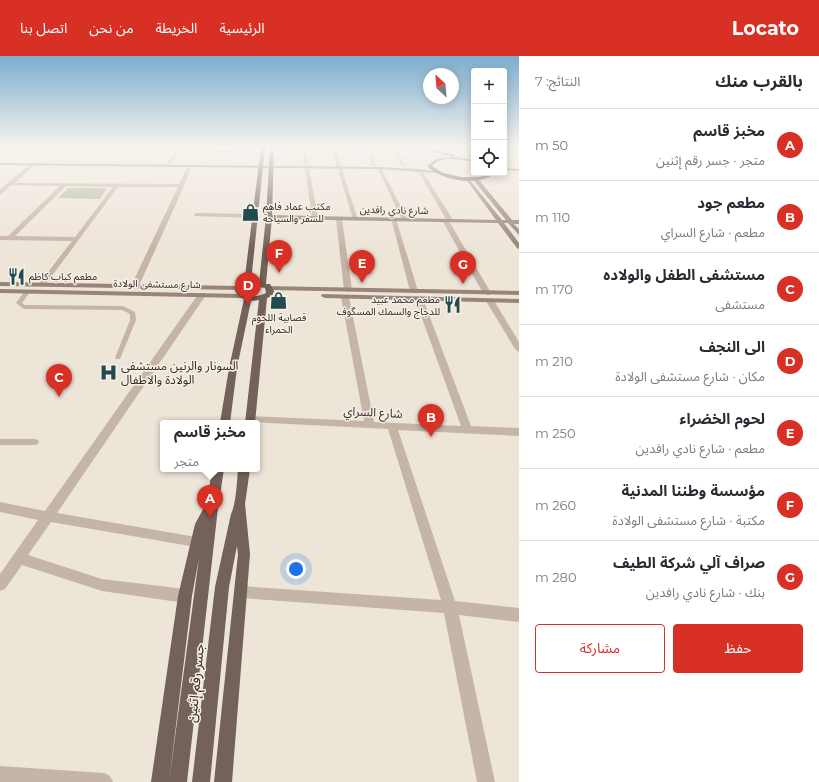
<!DOCTYPE html>
<html lang="ar">
<meta charset="utf-8">
<style>
body{margin:0;font-family:Montserrat,"Noto Sans Arabic",sans-serif;background:#f2f2f3;color:#2b2b33;direction:rtl}
.controls{position:absolute;right:12px;top:12px;display:grid;overflow:hidden;border-radius:4px;box-shadow:0 2px 10px #0003}
.controls button{width:36px;height:36px;display:grid;place-items:center;padding:0;border:0;border-bottom:1px solid #e1e1e2;background:#fff;color:#2b2b33;font:20px sans-serif}
.compass{position:absolute;left:423px;top:12px;width:36px;height:36px;border-radius:50%;background:#fff;box-shadow:0 2px 10px #0003;rotate:334deg}
.you{position:absolute;left:296px;top:513px;width:14px;height:14px;margin:-10px;border:3px solid #fff;border-radius:50%;background:#1a73e8;box-shadow:0 0 0 6px #1a73e833}
.badge{display:grid;place-items:center;width:26px;height:26px;border-radius:50%;background:#d93025;color:#fff;font-size:13px;font-weight:700}
.pin{position:absolute;translate:-50% -33px;filter:drop-shadow(0 1px 2px #0008)}
.pin::after{content:'';position:absolute;top:21px;width:14px;height:12px;background:inherit;clip-path:polygon(0 0,100% 0,50% 100%)}
.popup{position:absolute;left:160px;top:364px;width:100px;height:52px;box-sizing:border-box;display:grid;place-content:center;border-radius:4px;background:#fff;filter:drop-shadow(0 1px 3px #0005);font-size:13px;white-space:nowrap;color:#7c7c81}
.popup b{font-size:15px;color:#2b2b33}
.popup::after{content:'';position:absolute;left:50%;top:100%;margin-left:-8px;border:8px solid transparent;border-top-color:#fff}
.list{margin:0;padding:0;list-style:none}
h2{display:flex;justify-content:space-between;align-items:center;height:52px;margin:0;padding:0 16px;font-size:17px}
h2 small{font-size:13px;font-weight:400;color:#7c7c81}
.list li{display:grid;grid-template-columns:26px 1fr auto;gap:12px;align-items:center;box-sizing:border-box;height:72px;padding:0 16px;border-top:1px solid #e1e1e2}
.list b{display:block;font-size:15px;white-space:nowrap}
.list p{margin:0;font-size:13px;white-space:nowrap;color:#7c7c81}
.list em{font-size:13px;font-style:normal;color:#7c7c81}
.actions{display:flex;gap:8px;padding:12px 16px}
.actions a{flex:1;padding:9px 0;border:1px solid #d93025;border-radius:4px;text-align:center;font-size:14px;color:#d93025}
.actions .main{background:#d93025;color:#fff}
.icon{flex:none;width:22px;height:22px;fill:none;stroke:currentColor;stroke-width:2;stroke-linecap:round;stroke-linejoin:round}
.map{position:relative;flex:none;width:519px;height:726px;overflow:hidden;direction:ltr}
header{display:flex;align-items:center;gap:24px;box-sizing:border-box;height:56px;padding:0 20px;background:#d93025;color:#fff}
header strong{font-size:19px}
nav{display:flex;gap:22px;margin-inline-start:auto;font-size:14px}
main{display:flex}
aside{flex:1;background:#fff}
.map>svg:first-child{display:block}
.green{fill:#b0bb9b}
.lines{fill:none;stroke-linecap:round;stroke-linejoin:round}
.lane{fill:#c5b5a7;fill-rule:evenodd}
.street{fill:#c5b5a7;fill-rule:evenodd}
.secondary{fill:#988478;fill-rule:evenodd}
.primary{fill:#726259;fill-rule:evenodd}
.labels{text-anchor:middle;dominant-baseline:central;stroke-width:3;stroke-linejoin:round;paint-order:stroke}
.far-poi-label{font-size:10px;fill:#322a26;stroke:#f6efe5;text-anchor:start}
.far-street-label{font-size:10px;fill:#322a26;stroke:#f6efe5}
.poi-label{font-size:12px;fill:#322a26;stroke:#f6efe5;text-anchor:start}
.street-label{font-size:12px;fill:#322a26;stroke:#f6efe5}
.near-street-label{font-size:14px;fill:#322a26;stroke:#f6efe5}
</style>
<header>
<strong>Locato</strong>
<nav><a>الرئيسية</a><a>الخريطة</a><a>من نحن</a><a>اتصل بنا</a></nav>
</header>
<main>
<aside>
<h2>بالقرب منك<small>النتائج: 7</small></h2>
<ul class="list">
<li><span class="badge">A</span><div><b>مخبز قاسم</b><p>متجر · جسر رقم إثنين</p></div><em>50 m</em></li>
<li><span class="badge">B</span><div><b>مطعم جود</b><p>مطعم · شارع السراي</p></div><em>110 m</em></li>
<li><span class="badge">C</span><div><b>مستشفى الطفل والولاده</b><p>مستشفى</p></div><em>170 m</em></li>
<li><span class="badge">D</span><div><b>الى النجف</b><p>مكان · شارع مستشفى الولادة</p></div><em>210 m</em></li>
<li><span class="badge">E</span><div><b>لحوم الخضراء</b><p>مطعم · شارع نادي رافدين</p></div><em>250 m</em></li>
<li><span class="badge">F</span><div><b>مؤسسة وطننا المدنية</b><p>مكتبة · شارع مستشفى الولادة</p></div><em>260 m</em></li>
<li><span class="badge">G</span><div><b>صراف آلي شركة الطيف</b><p>بنك · شارع نادي رافدين</p></div><em>280 m</em></li>
</ul>
<div class="actions"><a class="main">حفظ</a><a>مشاركة</a></div>
</aside>
<div class="map">
<svg width="519" height="726" viewBox="0 0 519 726">
<rect width="100%" height="100%" fill="#eee5d9"/>
<polygon class="green" points="68,132 107,132 100,143 58,142"/>
<g class="lines">
<g class="lane">
<polygon points="27,234 30,236 22,247 25,249 123,250 135,256 136,264 120,303 116,303 115,302 130,264 130,258 122,254 24,253 16,247 25,235"/>
<polygon points="0,383 35,383 38,384 39,386 38,388 35,389 0,389"/>
</g>
<g class="street">
<polygon points="178,91 182,91 181,93 264,96 262,97 179,95 170,109 166,109"/>
<polygon points="302,91 306,91 308,110 304,109"/>
<polygon points="331,91 335,91 358,164 353,163"/>
<polygon points="367,91 371,91 376,111 372,110"/>
<polygon points="393,91 397,91 405,111 401,110"/>
<polygon points="437,91 441,91 445,97 443,105 439,104 441,97"/>
<path d="M31,107L35,108L15,127L179,128L188,110L192,109L184,130L138,232H132L131,230L178,131H118L45,229L43,230L39,228L72,185L0,184V180H8L60,130L11,129L0,139V134ZM66,130L113,131L75,181L15,180Z"/>
<polygon points="307,111 309,112 318,162 315,164 312,162 305,112"/>
<polygon points="377,111 381,112 408,164 407,165 402,164"/>
<polygon points="417,113 421,113 453,164 449,165 491,237 490,239 487,239 483,237 442,164 446,163"/>
<polygon points="196,157 256,158 259,160 256,162 194,160 194,158"/>
<polygon points="339,161 342,163 352,234 348,236 344,234 336,163"/>
<polygon points="391,162 396,163 418,235 417,237 414,237 410,235"/>
<polygon points="199,237 205,237 206,239 57,457 196,481 200,482 202,486 200,490 196,491 51,466 28,499 102,523 185,533 190,535 192,540 190,545 185,547 102,535 22,509 5,533 0,535 0,518 38,464 0,456 0,446 45,455"/>
<polygon points="342,239 348,239 349,241 374,366 461,370 415,243 419,241 423,243 471,370 519,372 519,380 398,374 455,545 519,552 519,566 459,559 495,726 477,726 444,557 241,542 236,541 234,536 236,531 241,530 441,544 388,373 250,366 245,363 250,360 364,365 341,241"/>
<polygon points="487,243 493,243 519,286 519,296 515,293 486,245"/>
<polygon points="0,710 104,717 110,720 113,726 0,726"/>
</g>
<g class="secondary">
<polygon points="0,107 379,111 419,113 438,116 436,117 379,113 0,109"/>
<polygon points="504,112 519,113 519,115 504,114"/>
<polygon points="468,122 502,164 506,164 475,126 475,124 479,124 512,164 519,164 519,168 514,168 519,173 519,179 508,167 504,167 519,187 519,193 517,192 498,167 269,163 266,161 269,159 496,164 466,123"/>
<polygon points="0,226 240,230 244,232 240,234 0,230"/>
<polygon points="266,230 519,235 519,239 269,234 265,232"/>
<polygon points="0,233 242,238 246,240 242,242 0,237"/>
<polygon points="322,238 519,243 519,247 325,242 321,240"/>
</g>
<g class="primary">
<path d="M261,91H265L251,226L259,227L266,161L270,91H274L272,161L266,228H270L274,235L272,240L267,242L255,367H245L259,244L251,245L237,312L230,367H220L229,312L244,243L239,240L235,235L237,230L244,228ZM252,230L265,232L266,237C257,241 249,242 243,235Z"/>
<path d="M417,91H426L455,99L454,101L474,104V106C461,104 441,99 432,110L443,117L461,121H480L490,117H495C479,131 441,125 427,110L436,103L452,101Z"/>
<polygon points="212,413 224,413 219,446 217,450 218,452 187,726 169,726 199,502 192,540 169,726 151,726 178,540 195,468 207,446"/>
<path d="M238,413H250L245,448L250,498L232,726H214L238,498L237,490L229,531L210,726H192L215,531L231,458C236,448 237,426 238,413Z"/>
</g>
</g>
<linearGradient id="sky" x2="0" y2="1"><stop stop-color="#7caece"/><stop offset="0.47" stop-color="#f7f3ee"/><stop offset="1" stop-color="#f7f3ee" stop-opacity="0"/></linearGradient>
<rect width="519" height="193" fill="url(#sky)"/>
<defs>
<symbol id="shop-bare" viewBox="-9 -9 18 18"><path d="M-5-2.5h2.3a2.7 3.5 0 0 1 5.4 0H5L5.5 6h-11ZM-1.5-2.5h3a1.5 2.3 0 0 0-3 0Z" fill="#214b4f" stroke="#f6efe5" stroke-width="2.5" paint-order="stroke"/></symbol>
<symbol id="restaurant-bare" viewBox="-9 -9 18 18"><path d="M-5-6h1v4h1v-4h1v4h1v-4h1v5L-1.5 .5V6h-2V.5L-5-1ZM5-6V6H3V1.5H1.5Q1.5-4 5-6Z" fill="#214b4f" stroke="#f6efe5" stroke-width="2.5" paint-order="stroke"/></symbol>
<symbol id="hospital-bare" viewBox="-9 -9 18 18"><path d="M-5-5h3v3.5h4V-5h3V5h-3V1.5h-4V5h-3Z" fill="#214b4f" stroke="#f6efe5" stroke-width="2.5" paint-order="stroke"/></symbol>
</defs>
<g fill-rule="evenodd">
<use href="#shop-bare" x="238" y="144" width="25" height="25"/>
<use href="#restaurant-bare" x="4" y="208" width="25" height="25"/>
<use href="#shop-bare" x="266" y="232" width="25" height="25"/>
<use href="#restaurant-bare" x="440" y="236" width="25" height="25"/>
<use href="#hospital-bare" x="96" y="304" width="25" height="25"/>
</g>
<g class="labels">
<g class="far-poi-label">
<text x="263" y="150">مكتب عماد فاهم<tspan x="263" dy="12">للسفر والسياحة</tspan></text>
<text x="29" y="220">مطعم كباب كاظم</text>
<text x="440" y="243" text-anchor="end">مطعم محمد عبيد<tspan x="440" dy="12">للدجاج والسمك المسگوف</tspan></text>
<text x="279" y="261" text-anchor="middle">قصابية اللحوم<tspan x="279" dy="12">الحمراء</tspan></text>
</g>
<g class="far-street-label">
<text transform="translate(394 154) rotate(1)">شارع نادي رافدين</text>
<text transform="translate(157 228) rotate(1)">شارع مستشفى الولادة</text>
</g>
<g class="poi-label">
<text x="121" y="309">السونار والرنين مستشفى<tspan x="121" dy="14">الولادة والاطفال</tspan></text>
</g>
<g class="street-label">
<text transform="translate(373 356) rotate(3)">شارع السراي</text>
</g>
<g class="near-street-label">
<text transform="translate(195 627) rotate(-84)">جسر رقم إثنين</text>
</g>
</g>
</svg>
<div class="controls">
<button>+</button>
<button>−</button>
<button><svg class="icon" aria-label="locate" viewBox="0 0 24 24"><circle cx="12" cy="12" r="6"/><path d="M12 2v4M12 18v4M2 12h4M18 12h4"/></svg></button>
</div>
<svg class="compass" viewBox="-18 -18 36 36"><path d="M0-13l5 13h-10z" fill="#e53935"/><path d="M0 13l5-13h-10z" fill="#7c7c81"/></svg>
<div class="you"></div>
<div class="pin badge" style="left:210px;top:462px">A</div>
<div class="popup"><b>مخبز قاسم</b>متجر</div>
<div class="pin badge" style="left:431px;top:381px">B</div>
<div class="pin badge" style="left:59px;top:341px">C</div>
<div class="pin badge" style="left:248px;top:249px">D</div>
<div class="pin badge" style="left:362px;top:227px">E</div>
<div class="pin badge" style="left:279px;top:217px">F</div>
<div class="pin badge" style="left:463px;top:228px">G</div>
</div>
</main>
